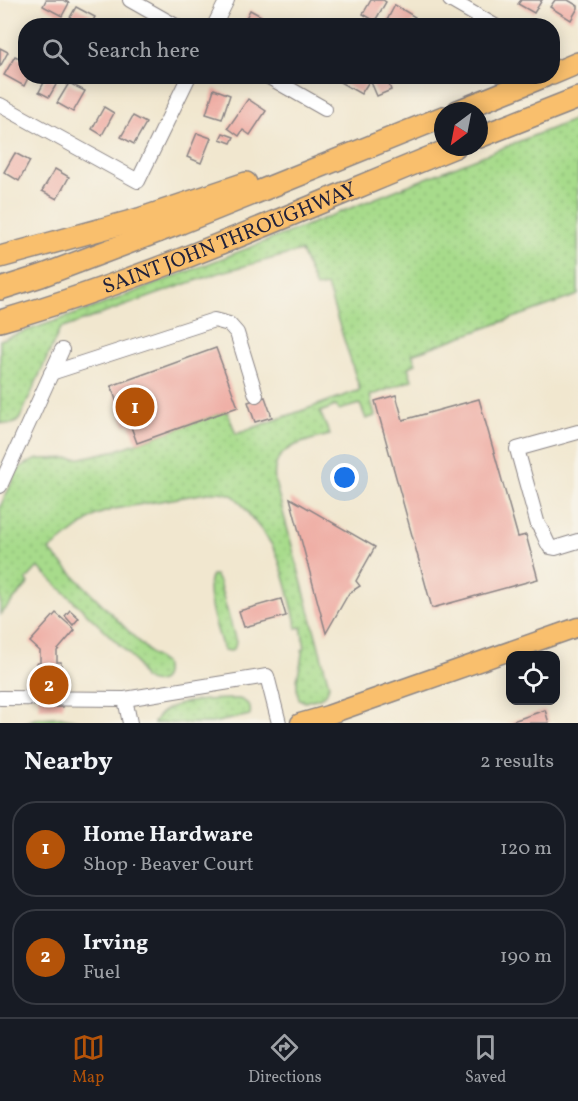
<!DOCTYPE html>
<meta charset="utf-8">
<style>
body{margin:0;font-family:Vollkorn,serif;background:#242831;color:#f1f3f6}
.controls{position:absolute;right:18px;bottom:18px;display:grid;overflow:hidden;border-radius:12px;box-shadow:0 3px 15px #0003}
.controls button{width:54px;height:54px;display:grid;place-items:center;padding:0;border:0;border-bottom:2px solid #363941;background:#171b24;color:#f1f3f6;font:30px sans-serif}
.compass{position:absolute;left:434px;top:102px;width:54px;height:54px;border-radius:50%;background:#171b24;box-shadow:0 3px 15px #0003;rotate:212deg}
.you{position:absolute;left:345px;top:478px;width:21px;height:21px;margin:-15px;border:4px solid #fff;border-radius:50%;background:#1a73e8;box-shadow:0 0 0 9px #1a73e833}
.badge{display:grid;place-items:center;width:39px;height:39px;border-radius:50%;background:#b45309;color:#fff;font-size:20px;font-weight:700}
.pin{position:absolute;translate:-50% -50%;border:3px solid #fff;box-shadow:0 2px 6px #0006}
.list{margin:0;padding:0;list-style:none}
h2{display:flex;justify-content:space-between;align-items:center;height:78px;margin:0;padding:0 24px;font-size:26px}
h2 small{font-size:20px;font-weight:400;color:#9ea1a6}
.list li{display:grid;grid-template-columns:39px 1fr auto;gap:18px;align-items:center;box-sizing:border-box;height:96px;margin:0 12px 12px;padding:0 12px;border:2px solid #363941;border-radius:24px}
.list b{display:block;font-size:22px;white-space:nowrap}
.list p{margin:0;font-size:20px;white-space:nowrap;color:#9ea1a6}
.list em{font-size:20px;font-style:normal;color:#9ea1a6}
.icon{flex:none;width:33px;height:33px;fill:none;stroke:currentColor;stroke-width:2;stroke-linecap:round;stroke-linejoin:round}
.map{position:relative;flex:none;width:578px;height:723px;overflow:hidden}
.search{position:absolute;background:#171b24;box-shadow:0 3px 15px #0003;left:18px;right:18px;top:18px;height:66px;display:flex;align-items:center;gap:15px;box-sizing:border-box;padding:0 21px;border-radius:24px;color:#9ea1a6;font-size:22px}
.sheet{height:294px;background:#171b24}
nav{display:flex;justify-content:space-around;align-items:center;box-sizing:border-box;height:84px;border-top:2px solid #363941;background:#171b24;font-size:16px;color:#9ea1a6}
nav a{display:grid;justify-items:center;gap:3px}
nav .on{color:#b45309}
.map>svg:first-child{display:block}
.grass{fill:url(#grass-dots);stroke:#647e63;stroke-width:1.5}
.building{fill:#efafa6}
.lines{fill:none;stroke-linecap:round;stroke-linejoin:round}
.minor-casing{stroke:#8a8485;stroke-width:16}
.major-casing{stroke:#8a8485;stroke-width:21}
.highway-casing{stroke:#8a8485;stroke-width:24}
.minor{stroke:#fff;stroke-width:14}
.major{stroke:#f9bf6d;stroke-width:18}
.highway{stroke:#f9bf6d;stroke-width:21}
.labels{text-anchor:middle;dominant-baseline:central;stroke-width:4.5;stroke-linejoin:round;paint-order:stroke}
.street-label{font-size:21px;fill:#22223b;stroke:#f7f3e8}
</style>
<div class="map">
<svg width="578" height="723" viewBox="0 0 578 723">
<defs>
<pattern id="grass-dots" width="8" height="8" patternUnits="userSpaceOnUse" patternTransform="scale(1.5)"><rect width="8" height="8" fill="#a7db8b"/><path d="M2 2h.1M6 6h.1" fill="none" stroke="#8fbc79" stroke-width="1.8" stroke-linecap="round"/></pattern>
</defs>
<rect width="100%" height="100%" fill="#f7f3e8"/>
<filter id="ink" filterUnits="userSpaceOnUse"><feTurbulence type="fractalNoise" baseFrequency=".0167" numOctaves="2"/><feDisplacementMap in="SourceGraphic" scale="12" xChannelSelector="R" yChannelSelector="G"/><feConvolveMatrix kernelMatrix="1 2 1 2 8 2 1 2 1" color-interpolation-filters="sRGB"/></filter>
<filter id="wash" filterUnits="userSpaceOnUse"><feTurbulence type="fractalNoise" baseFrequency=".008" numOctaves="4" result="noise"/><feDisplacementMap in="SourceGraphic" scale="24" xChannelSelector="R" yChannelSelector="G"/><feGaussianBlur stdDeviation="1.35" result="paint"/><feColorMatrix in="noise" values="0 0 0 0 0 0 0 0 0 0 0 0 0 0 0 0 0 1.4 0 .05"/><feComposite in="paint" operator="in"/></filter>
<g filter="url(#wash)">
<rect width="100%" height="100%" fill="#f1e7cf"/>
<g class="grass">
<path d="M578,118V295L412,354L416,364L408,367L412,380L370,396L375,416L366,419L360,404L339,410L336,406L320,412L330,435C303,442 270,446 275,482L329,685C327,699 317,698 305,702L299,699C293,677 302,670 302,650L305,648L301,627L297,628C291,603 285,573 275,551C269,538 259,527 250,516C239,500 235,491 213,492L114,509L96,515L49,550L150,653L164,663C169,680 158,688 143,678L137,665L129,654L38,567L26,580L29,583L0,615V507L17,472L20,468L26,464L38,459L81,458L117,450L227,411L236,434L360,390L327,286L316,288L301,251L222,272L183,285L60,329L20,418C14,427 9,423 0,423V340L99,306L295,230Z"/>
<path d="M212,575H215L219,582L236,642L235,647L231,651L224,650L222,646C217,629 203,590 212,575Z"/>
<path d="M239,699C247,702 252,706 250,715L212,723H154C163,698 216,699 239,699Z"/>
<polygon points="60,717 90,723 23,723 39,718"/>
</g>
<g id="blocks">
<g class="building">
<polygon points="46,0 64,0 69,3 62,16 43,6"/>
<polygon points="371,0 383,0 386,2 375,21 363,14"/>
<polygon points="521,0 542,0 534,13 518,4"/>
<polygon points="555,0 568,0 578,6 578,8 571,20 550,7"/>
<polygon points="395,5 415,17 411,26 388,26 385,24"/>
<polygon points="76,7 95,17 90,26 76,26 68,21"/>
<polygon points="250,10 263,17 259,26 242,26"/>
<polygon points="0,48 8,52 0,67"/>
<polygon points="15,56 26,61 26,76 29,76 24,86 4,75"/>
<polygon points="341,76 364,76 370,80 361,94 338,81"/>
<polygon points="386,76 391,90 377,96 371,82"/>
<polygon points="47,77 57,83 49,97 39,92"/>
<polygon points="69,83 85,91 73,112 57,103"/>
<polygon points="214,89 230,95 222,119 206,114"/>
<polygon points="248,99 266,111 250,135 243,130 239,136 228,128"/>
<polygon points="104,107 114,113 102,135 92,129"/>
<polygon points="133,116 146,123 134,144 121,137"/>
<polygon points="197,133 211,138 201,163 187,157"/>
<polygon points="223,133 234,137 231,143 220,139"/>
<polygon points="15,153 30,161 19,181 4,172"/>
<polygon points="55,169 69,177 57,199 42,191"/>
<polygon points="216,348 238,407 137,443 130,424 125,425 111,386"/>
<polygon points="396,395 403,420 479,399 518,537 526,535 538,579 432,608 375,401"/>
<polygon points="265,397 272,417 255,422 248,402"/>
<polygon points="290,498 375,547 356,581 360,586 349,593 326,633"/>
<polygon points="281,599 286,616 244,627 239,611"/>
<polygon points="70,610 79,618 73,625 65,616"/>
<polygon points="56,613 75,630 57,651 57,662 61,662 63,707 39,708 37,663 40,663 40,651 30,642"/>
<polygon points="545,710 549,723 507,723"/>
</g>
</g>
</g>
<g filter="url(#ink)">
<use href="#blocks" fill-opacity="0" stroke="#8a8485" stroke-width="1.5"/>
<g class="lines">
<defs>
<g id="minor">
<polyline points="130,0 176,26"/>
<polyline points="450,0 495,26"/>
<polyline points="214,26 227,0"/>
<polyline points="267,76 325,109"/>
<polyline points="0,105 138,181 189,76"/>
<polyline points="51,373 214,320 229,324 237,333 256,395"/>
<path d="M578,432L517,449L538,525C544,532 545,540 550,547L555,548L578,541"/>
<polyline points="0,486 62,350"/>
<polyline points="0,698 125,699 267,676 279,723"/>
<polyline points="125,699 130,723"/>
</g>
<polyline id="major" points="300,723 328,715 578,627"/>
<g id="highway">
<polyline points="552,74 578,63"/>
<polyline points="458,111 545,76"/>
<polyline points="479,137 578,98"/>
<polyline points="0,257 139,219 246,183"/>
<polyline points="0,289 41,276 181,223 443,117"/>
<path id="s1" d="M0,321C156,276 305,208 455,147"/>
</g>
</defs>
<use href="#minor" class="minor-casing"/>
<use href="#major" class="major-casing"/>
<use href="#highway" class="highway-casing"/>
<use href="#minor" class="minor"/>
<use href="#major" class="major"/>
<use href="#highway" class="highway"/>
</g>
</g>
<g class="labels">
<g class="street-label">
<text stroke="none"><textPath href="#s1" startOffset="244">SAINT JOHN THROUGHWAY</textPath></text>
</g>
</g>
</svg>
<div class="controls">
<button><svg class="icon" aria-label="locate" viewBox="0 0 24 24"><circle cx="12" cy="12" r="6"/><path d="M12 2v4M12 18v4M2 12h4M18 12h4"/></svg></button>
</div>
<svg class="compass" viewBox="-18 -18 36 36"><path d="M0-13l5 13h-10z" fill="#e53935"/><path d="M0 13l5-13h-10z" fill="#9ea1a6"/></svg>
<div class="you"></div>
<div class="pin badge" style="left:135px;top:407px">1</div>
<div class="pin badge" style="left:49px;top:685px">2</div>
<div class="search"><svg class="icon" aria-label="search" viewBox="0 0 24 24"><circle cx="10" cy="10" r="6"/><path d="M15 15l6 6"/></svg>Search here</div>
</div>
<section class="sheet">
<h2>Nearby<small>2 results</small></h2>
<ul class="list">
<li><span class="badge">1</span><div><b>Home Hardware</b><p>Shop · Beaver Court</p></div><em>120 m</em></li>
<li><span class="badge">2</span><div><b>Irving</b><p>Fuel</p></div><em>190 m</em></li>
</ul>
</section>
<nav>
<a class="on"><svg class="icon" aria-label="map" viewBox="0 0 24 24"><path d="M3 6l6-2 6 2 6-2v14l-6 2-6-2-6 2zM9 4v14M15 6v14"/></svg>Map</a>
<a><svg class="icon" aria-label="directions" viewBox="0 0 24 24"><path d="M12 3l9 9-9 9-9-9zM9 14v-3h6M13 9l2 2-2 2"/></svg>Directions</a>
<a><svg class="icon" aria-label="saved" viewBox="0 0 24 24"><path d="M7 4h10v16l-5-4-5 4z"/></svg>Saved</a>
</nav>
